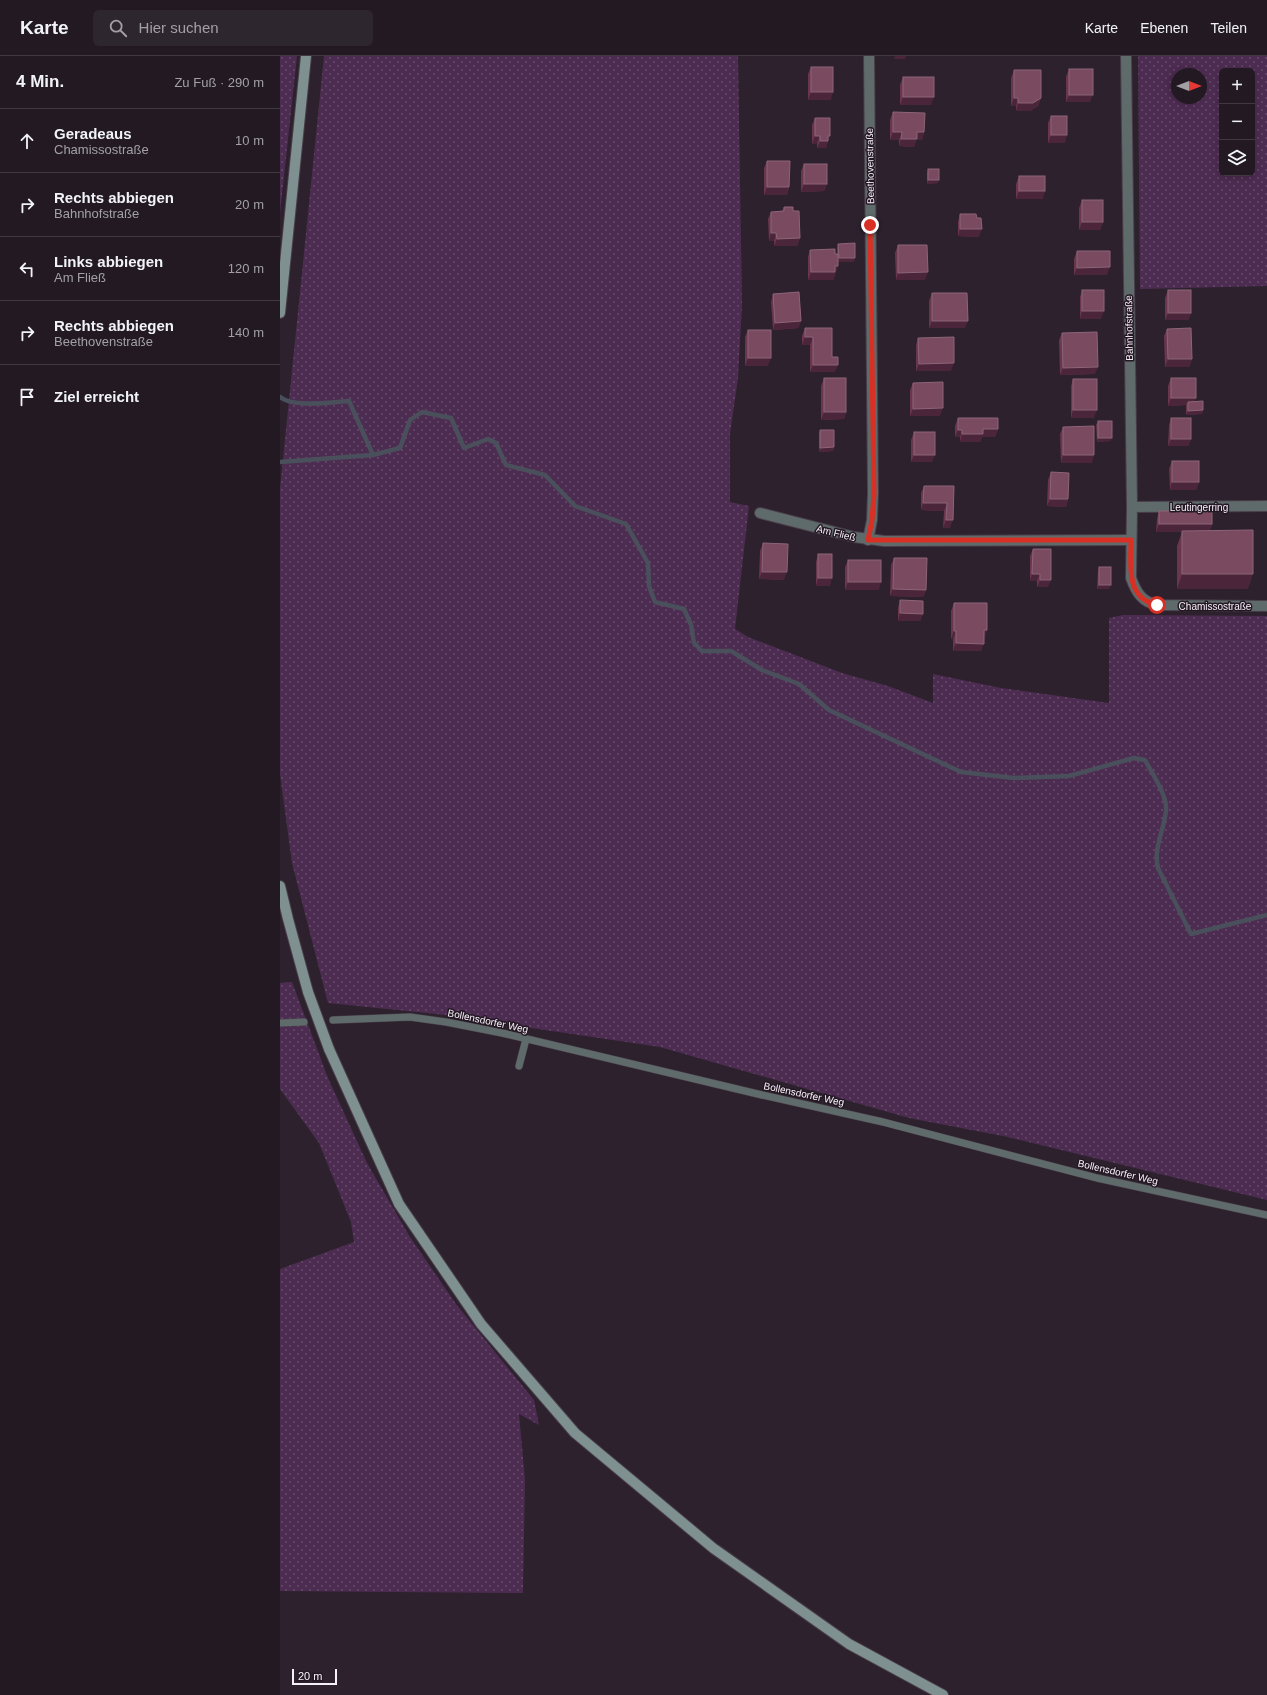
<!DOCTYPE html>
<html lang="de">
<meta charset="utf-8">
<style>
body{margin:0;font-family:Helvetica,sans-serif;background:#2e262f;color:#f1f3f6}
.controls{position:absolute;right:12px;top:12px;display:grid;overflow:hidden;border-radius:6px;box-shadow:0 2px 6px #0003}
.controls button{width:36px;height:36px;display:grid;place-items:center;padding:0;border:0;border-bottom:1px solid #3f3840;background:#221922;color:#f1f3f6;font:20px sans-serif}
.compass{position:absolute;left:891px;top:12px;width:36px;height:36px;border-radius:50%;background:#221922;box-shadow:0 2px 6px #0003;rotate:90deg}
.scale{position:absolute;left:12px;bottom:10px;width:45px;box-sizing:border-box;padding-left:4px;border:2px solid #f8f0f9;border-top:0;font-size:11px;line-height:14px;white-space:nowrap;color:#f8f0f9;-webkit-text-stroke:3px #231824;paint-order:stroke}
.stop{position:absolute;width:12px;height:12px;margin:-9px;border:3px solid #d93025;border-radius:50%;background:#fff}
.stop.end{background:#d93025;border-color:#fff;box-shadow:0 1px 4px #0008}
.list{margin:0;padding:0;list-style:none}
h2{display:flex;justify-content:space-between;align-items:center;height:52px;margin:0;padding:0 16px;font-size:17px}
h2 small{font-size:13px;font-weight:400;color:#a2a0a5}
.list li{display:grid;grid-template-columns:26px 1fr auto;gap:12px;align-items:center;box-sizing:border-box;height:64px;padding:0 16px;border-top:1px solid #3f3840}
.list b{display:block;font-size:15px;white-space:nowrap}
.list p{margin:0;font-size:13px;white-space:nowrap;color:#a2a0a5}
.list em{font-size:13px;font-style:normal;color:#a2a0a5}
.icon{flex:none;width:22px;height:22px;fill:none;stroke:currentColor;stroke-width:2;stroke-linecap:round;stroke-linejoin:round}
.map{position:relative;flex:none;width:987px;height:1639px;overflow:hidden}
header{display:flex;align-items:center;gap:24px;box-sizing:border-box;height:56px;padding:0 20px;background:#221922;border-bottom:1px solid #3f3840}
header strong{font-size:19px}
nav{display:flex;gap:22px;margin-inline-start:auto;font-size:14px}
.search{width:280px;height:36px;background:#2e262f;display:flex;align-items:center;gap:10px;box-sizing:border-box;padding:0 14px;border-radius:6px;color:#a2a0a5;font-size:15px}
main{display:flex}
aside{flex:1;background:#221922}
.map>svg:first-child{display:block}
.grass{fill:url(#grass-dots);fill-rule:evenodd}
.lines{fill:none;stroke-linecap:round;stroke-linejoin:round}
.stream{stroke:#4a505b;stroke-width:4.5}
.lane-casing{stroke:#493e4a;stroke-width:8}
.street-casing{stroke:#493e4a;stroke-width:12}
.secondary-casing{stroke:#493e4a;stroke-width:12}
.lane{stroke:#5f6a6a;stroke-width:7}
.street{stroke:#5f6a6a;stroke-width:10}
.secondary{stroke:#7f9091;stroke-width:10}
.secondary-bridge-casing{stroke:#493e4a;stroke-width:12;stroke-linecap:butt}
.secondary-bridge{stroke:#7f9091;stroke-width:10}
.wall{fill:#6a364e}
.shaded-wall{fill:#4b2539}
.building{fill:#794a60;stroke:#8d6478}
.route{stroke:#d93025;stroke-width:5}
.labels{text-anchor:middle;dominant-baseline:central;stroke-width:3;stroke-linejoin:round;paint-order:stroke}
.street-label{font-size:10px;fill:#f8f0f9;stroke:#231824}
</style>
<header>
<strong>Karte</strong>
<div class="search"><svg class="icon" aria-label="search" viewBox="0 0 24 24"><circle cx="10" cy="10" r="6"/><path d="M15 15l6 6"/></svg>Hier suchen</div>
<nav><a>Karte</a><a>Ebenen</a><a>Teilen</a></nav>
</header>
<main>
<aside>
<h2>4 Min.<small>Zu Fuß · 290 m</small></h2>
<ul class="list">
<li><svg class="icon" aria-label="ahead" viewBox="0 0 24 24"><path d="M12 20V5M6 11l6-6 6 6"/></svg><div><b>Geradeaus</b><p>Chamissostraße</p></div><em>10 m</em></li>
<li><svg class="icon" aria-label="right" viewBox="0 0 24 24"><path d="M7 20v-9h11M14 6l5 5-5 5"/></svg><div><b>Rechts abbiegen</b><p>Bahnhofstraße</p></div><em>20 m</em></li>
<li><svg class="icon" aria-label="left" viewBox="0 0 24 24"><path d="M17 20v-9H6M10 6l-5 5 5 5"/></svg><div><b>Links abbiegen</b><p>Am Fließ</p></div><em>120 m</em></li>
<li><svg class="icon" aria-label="right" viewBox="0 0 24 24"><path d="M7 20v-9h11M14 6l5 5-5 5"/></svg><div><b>Rechts abbiegen</b><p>Beethovenstraße</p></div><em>140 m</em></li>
<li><svg class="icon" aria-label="arrive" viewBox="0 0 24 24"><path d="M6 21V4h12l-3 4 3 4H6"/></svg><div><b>Ziel erreicht</b></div></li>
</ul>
</aside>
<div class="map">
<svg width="987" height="1639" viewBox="0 0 987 1639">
<defs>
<pattern id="grass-dots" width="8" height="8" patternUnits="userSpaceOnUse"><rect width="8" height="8" fill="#4d2c51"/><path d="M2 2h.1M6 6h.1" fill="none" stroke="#674b6b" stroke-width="1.8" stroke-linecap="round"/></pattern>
</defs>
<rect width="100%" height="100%" fill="#2d212e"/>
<g class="grass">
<polygon points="0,0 17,0 0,157"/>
<polygon points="44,0 458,0 462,249 458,322 450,378 450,446 469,450 455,573 468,581 562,617 608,630 653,647 653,618 721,632 829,647 829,562 843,559 987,560 987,1144 728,1081 629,1062 380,991 157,958 48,947 12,807 0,718 0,433"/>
<path d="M858,0H987V230L860,233ZM942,15H972V117H942ZM897,18H921V42H897Z"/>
<polygon points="12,926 48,1022 87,1107 130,1181 176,1248 254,1344 259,1369 239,1358 245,1423 243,1537 0,1535 0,1213 74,1186 71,1166 39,1087 0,1033 0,927"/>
</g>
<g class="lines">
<g class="stream">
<path d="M0,341C13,352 51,346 69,345L93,399L120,392L130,364L142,356L171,362L184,392L208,383L216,387L226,409L265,419L295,450L346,468L368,507L369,530L375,546L404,553L411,569L414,587L422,595H451L482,614L519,628L549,654L681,716L734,722L789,720L854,702L865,704C872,717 888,741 886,755C884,774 873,793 878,812L911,878L987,859"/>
<polyline points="0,406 93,399"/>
</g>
<defs>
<g id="lane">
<polyline points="53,964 130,961 166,966 222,977 482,1039 603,1066 817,1122 987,1159"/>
<polyline points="0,967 24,966"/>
<polyline points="239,1010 246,983"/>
</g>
<g id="street">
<path d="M846,0L852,451L851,522C856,536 862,546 877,549L987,550"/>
<polyline points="852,451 987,450"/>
<polyline points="480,457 574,481 604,485 851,484"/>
<polyline points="588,484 592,464 593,437 589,0"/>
</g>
<g id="secondary">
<polyline points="0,257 26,0"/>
<polyline points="0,830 8,863 28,936"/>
<polyline points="49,993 119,1148 201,1268 295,1377 433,1492 569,1588 663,1639"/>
</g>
</defs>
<use href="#lane" class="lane-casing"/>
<use href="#street" class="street-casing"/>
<use href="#secondary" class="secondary-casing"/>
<use href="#lane" class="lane"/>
<use href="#street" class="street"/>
<use href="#secondary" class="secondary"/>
<defs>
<polyline id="secondary-bridge" points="28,936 49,993"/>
</defs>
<use href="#secondary-bridge" class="secondary-bridge-casing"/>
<use href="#secondary-bridge" class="secondary-bridge"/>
</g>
<g class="wall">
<polygon points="531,11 551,44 528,44 528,18"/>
<polygon points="789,13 810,46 786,46 786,21"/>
<polygon points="734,14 761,42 758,50 750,55 736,55 736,50 731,50 731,22"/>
<polygon points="623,21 651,49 620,49 620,29"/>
<polygon points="613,56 644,76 642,84 636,84 634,91 619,90 619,84 610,84 610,64"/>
<polygon points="771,60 785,87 768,87 768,67"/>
<polygon points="535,62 548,83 548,85 546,92 537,92 537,87 532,88 532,69"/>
<polygon points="487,105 509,131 507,139 484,139 484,112"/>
<polygon points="524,108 547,128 544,135 521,136 521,115"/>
<polygon points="648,113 658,127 647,128 647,117"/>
<polygon points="739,120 763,143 736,143 736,128"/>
<polygon points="802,144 823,166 820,174 799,174 799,152"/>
<polygon points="504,151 513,155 520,182 517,190 494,190 494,185 489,185 488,163 491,156 502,155"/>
<polygon points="680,158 697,162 699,181 678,180 678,166"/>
<polygon points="558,188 575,202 573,206 558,206 558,210 553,224 528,224 528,201 530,194 557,198 557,192"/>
<polygon points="618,189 645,224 616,224 615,197"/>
<polygon points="797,195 827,219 794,219 794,203"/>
<polygon points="802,234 821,263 800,263 800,241"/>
<polygon points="888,234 911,257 908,264 885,264 885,242"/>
<polygon points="652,237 685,272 649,272 649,245"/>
<polygon points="493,238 521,265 518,272 493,274 491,246"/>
<polygon points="525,272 552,301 555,316 530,316 530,289 522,289 522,280"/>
<polygon points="887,273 912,303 909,311 885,311 884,280"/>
<polygon points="468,274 488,310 465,310 465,281"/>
<polygon points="782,277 815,318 780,319 779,284"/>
<polygon points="638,282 671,315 636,315 636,289"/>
<polygon points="544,322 566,356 564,363 541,364 541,330"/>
<polygon points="891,322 916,342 914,346 923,354 922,358 906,359 906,349 888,350 888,330"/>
<polygon points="793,323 814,362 791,362 791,330"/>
<polygon points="633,327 660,360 630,360 630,334"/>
<polygon points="678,362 718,373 715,381 702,381 700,386 680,386 680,381 675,381 675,370"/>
<polygon points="891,362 911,383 908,390 888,390 889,369"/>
<polygon points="818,365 832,382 830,385 817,386 816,369"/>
<polygon points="783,371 812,407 781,407 780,378"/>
<polygon points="540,374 554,391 553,395 539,396 539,378"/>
<polygon points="634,376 652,406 631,406 631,384"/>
<polygon points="892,405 919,426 916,434 890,434 889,413"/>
<polygon points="771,416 788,443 786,451 767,450 768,424"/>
<polygon points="644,430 674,430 670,472 663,472 664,455 641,454 641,437"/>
<polygon points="879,455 932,468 930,474 968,533 897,533 897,490 902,476 876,476 877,463"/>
<polygon points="483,487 504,524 479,523 480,495"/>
<polygon points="753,493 768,531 757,531 757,525 750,525 750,500"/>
<polygon points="538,498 550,530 536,530 536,506"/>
<polygon points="614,502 646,534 643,541 610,540 611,509"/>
<polygon points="568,504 599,534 565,534 565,511"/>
<polygon points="819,511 829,533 817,533 818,515"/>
<polygon points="620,544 643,558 640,565 618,565 618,552"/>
<polygon points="674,547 707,574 704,582 701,595 673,595 673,583 671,583 671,555"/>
</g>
<g class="shaded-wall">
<polygon points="615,0 626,0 625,3 614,3"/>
<polygon points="531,36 553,36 551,44 528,44"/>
<polygon points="789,39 813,39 810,46 786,46"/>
<polygon points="623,41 654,41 651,49 620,49"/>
<polygon points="734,42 738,42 736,50 731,50"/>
<polygon points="761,42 758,50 750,55 736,55 738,47"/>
<polygon points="613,76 622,76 619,84 610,84"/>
<polygon points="637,76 644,76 642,84 636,84 634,91 619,90 621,83"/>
<polygon points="771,79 787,79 785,87 768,87"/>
<polygon points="535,80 540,80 537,87 532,88"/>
<polygon points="548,80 550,80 546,92 537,92 540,85"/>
<polygon points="648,124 659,124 658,127 647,128"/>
<polygon points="524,128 547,128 544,135 521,136"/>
<polygon points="487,131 509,131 507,139 484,139"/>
<polygon points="739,135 765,135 763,143 736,143"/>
<polygon points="802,166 823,166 820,174 799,174"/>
<polygon points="680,173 702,173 699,181 678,180"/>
<polygon points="491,177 496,177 494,185 489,185"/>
<polygon points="520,182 517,190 494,190 497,183"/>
<polygon points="559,202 575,202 573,206 557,206"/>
<polygon points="555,210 558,210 553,224 528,224 531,216"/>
<polygon points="830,211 827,219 794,219 797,212"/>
<polygon points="648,216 645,224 616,224 618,217"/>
<polygon points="802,255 824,255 821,263 800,263"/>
<polygon points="888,257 911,257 908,264 885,264"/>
<polygon points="521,265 518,272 493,274 495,267"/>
<polygon points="652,265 688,265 685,272 649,272"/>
<polygon points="525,281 533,281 530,289 522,289"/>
<polygon points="468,302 491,302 488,310 465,310"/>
<polygon points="888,303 912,303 909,311 885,311"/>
<polygon points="674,307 671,315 636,315 639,308"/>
<polygon points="533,309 558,309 555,316 530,316"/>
<polygon points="818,311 815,318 780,319 783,312"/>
<polygon points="891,342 916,342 913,349 908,346 906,349 888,350"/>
<polygon points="663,352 660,360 630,360 633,353"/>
<polygon points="793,354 817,354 814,362 791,362"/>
<polygon points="923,354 922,358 906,359 908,355"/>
<polygon points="544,356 566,356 564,363 541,364"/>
<polygon points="703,373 718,373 715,381 702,381 700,386 680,386 682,378"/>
<polygon points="678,374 682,374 680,381 675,381"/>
<polygon points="818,382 832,382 830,385 817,386"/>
<polygon points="891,383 911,383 908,390 888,390"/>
<polygon points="554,391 553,395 539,396 540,392"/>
<polygon points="634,399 655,399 652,406 631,406"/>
<polygon points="783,399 814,399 812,407 781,407"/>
<polygon points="892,426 919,426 916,434 890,434"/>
<polygon points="770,443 788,443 786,451 767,450"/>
<polygon points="643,447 667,447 664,455 641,454"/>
<polygon points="666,464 673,464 670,472 663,472"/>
<polygon points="879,468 932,468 929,476 876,476"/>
<polygon points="482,516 507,516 504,524 479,523"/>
<polygon points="752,518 760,518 757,525 750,525"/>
<polygon points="902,518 973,518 968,533 897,533"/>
<polygon points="538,522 552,522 550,530 536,530"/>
<polygon points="760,524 771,524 768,531 757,531"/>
<polygon points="568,526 601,526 599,534 565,534"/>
<polygon points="819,529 831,529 829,533 817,533"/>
<polygon points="613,533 646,534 643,541 610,540"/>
<polygon points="620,557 643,558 640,565 618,565"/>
<polygon points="704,574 707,574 704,582"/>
<polygon points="674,575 676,575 673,583 671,583"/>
<polygon points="676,587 704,588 701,595 673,595"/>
</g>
<g class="building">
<rect x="531" y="11" width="22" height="25"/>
<rect x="789" y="13" width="24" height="26"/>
<polygon points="734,14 761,14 761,42 753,47 738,47 738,42 734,42"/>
<rect x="623" y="21" width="31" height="20"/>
<polygon points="613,56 645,57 644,76 637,76 637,83 621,83 622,76 613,76"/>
<rect x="771" y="60" width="16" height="19"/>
<polygon points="535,62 550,62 550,80 548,80 548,85 540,85 540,80 535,80"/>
<polygon points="487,105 510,105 509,131 487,131"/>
<rect x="524" y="108" width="23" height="20"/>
<rect x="648" y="113" width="11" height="11"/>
<rect x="739" y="120" width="26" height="15"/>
<rect x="802" y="144" width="21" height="22"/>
<polygon points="504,151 513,151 513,155 519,155 520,182 497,183 496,177 491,177 491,156 504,155"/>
<polygon points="680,158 696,158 697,162 701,162 702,173 680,173"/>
<polygon points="575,187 575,202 559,202 558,188"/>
<polygon points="618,189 647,189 648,216 618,217"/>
<polygon points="555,193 555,198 558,198 558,210 555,210 555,216 531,216 530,194"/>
<polygon points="797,195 830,195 830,211 797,212"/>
<rect x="802" y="234" width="22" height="21"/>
<rect x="888" y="234" width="23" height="23"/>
<polygon points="519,236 521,265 495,267 493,238"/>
<polygon points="652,237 687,237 688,265 652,265"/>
<polygon points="525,272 552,272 552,301 558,301 558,309 533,309 533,281 525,281"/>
<polygon points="911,272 912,303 888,303 887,273"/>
<rect x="468" y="274" width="23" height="28"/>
<polygon points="817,276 818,311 783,312 782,277"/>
<polygon points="674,281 674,307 639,308 638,282"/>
<rect x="544" y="322" width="22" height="34"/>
<rect x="891" y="322" width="25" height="20"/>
<rect x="793" y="323" width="24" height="31"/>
<polygon points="663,326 663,352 633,353 633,327"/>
<polygon points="923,345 923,354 908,355 908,346"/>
<polygon points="678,362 718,362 718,373 703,373 703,378 682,378 682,374 678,374"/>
<rect x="891" y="362" width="20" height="21"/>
<rect x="818" y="365" width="14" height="17"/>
<polygon points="814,370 814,399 783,399 783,371"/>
<polygon points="540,374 554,374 554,391 540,392"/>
<rect x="634" y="376" width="21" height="23"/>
<rect x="892" y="405" width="27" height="21"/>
<polygon points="771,416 789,417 788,443 770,443"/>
<polygon points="644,430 674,430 673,464 666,464 667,447 643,447"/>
<rect x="879" y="455" width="53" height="13"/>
<polygon points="973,474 973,518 902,518 902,475"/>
<polygon points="483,487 508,488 507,516 482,516"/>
<polygon points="753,493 771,493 771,524 760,524 760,518 752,518"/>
<rect x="538" y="498" width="14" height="24"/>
<polygon points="614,502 647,502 646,534 613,533"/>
<rect x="568" y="504" width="33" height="22"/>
<rect x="819" y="511" width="12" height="18"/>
<polygon points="620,544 643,545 643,558 620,557"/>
<polygon points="674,547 707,547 707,574 704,574 704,588 676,587 676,575 674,575"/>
</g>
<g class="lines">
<path class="route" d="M590,169L594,438L592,464L588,484H851C851,509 845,542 877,549"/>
</g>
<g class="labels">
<g class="street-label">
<text transform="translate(590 110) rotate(-91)">Beethovenstraße</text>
<text transform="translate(849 272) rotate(-91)">Bahnhofstraße</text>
<text x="919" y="451">Leutingerring</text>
<text transform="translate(556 477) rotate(14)">Am Fließ</text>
<text x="935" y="550">Chamissostraße</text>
<text transform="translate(208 965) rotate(12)">Bollensdorfer Weg</text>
<text transform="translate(524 1038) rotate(12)">Bollensdorfer Weg</text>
<text transform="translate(838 1116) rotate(13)">Bollensdorfer Weg</text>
</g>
</g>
</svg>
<div class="controls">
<button>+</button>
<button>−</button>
<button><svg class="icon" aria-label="layers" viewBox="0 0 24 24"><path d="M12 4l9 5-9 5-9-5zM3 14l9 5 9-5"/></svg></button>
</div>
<svg class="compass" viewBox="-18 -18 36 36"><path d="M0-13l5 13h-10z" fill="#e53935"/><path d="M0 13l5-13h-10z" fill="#a2a0a5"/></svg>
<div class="scale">20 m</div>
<div class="stop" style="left:877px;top:549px"></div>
<div class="stop end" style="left:590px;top:169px"></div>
</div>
</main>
